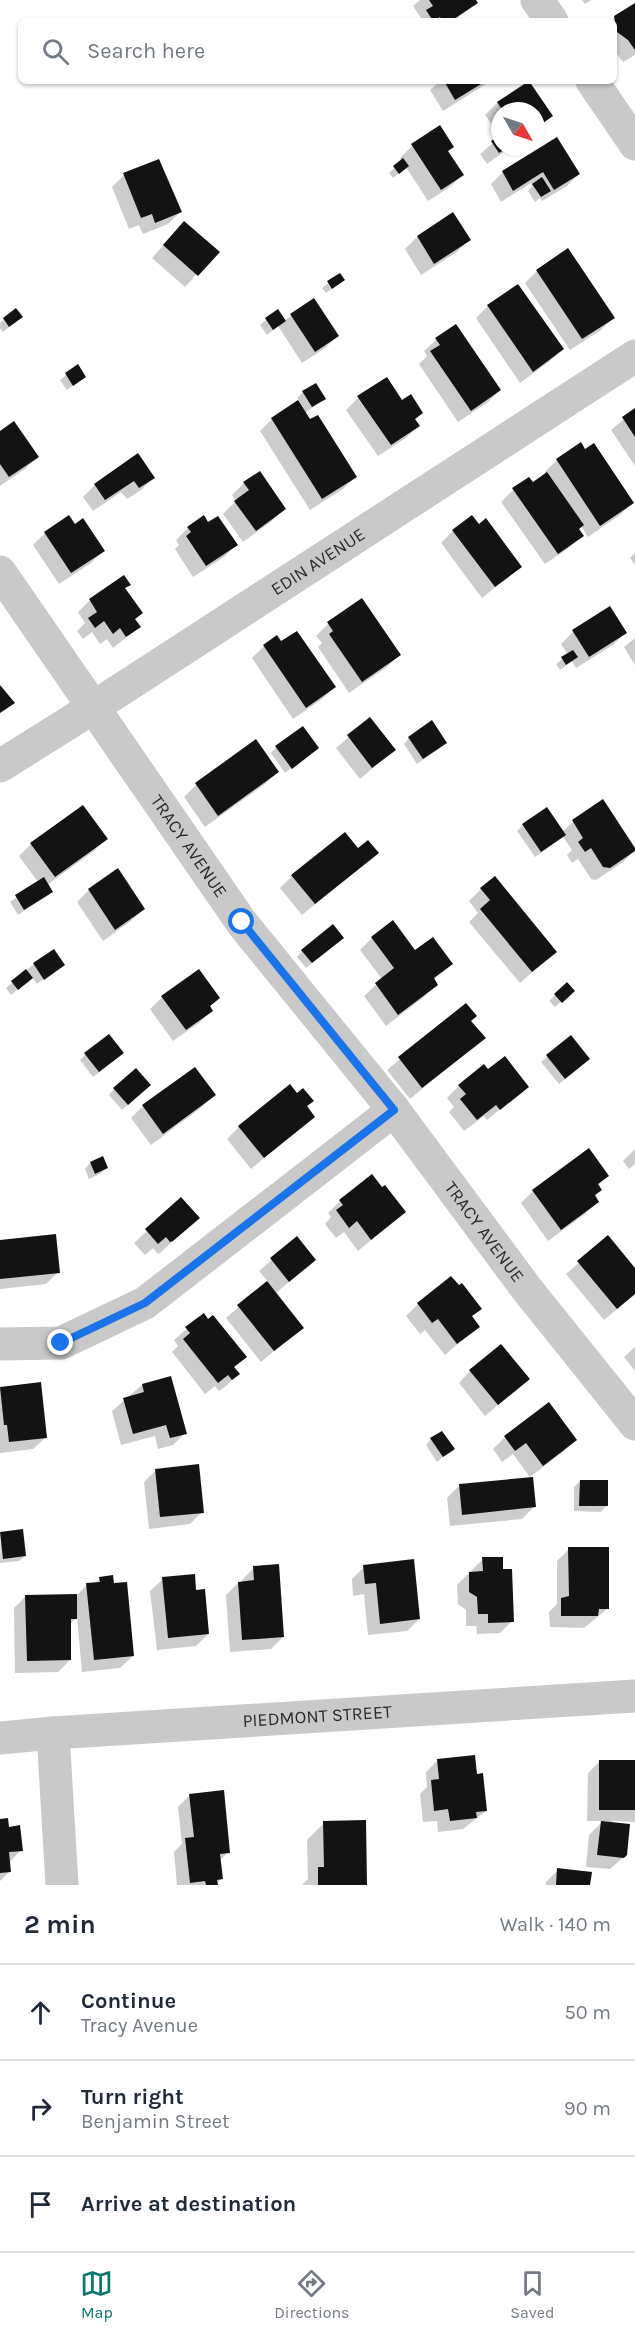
<!DOCTYPE html>
<meta charset="utf-8">
<style>
body{margin:0;font-family:Karla,sans-serif;background:#f2f2f3;color:#1f2937}
.compass{position:absolute;left:491px;top:102px;width:54px;height:54px;border-radius:50%;background:#fff;box-shadow:0 2px 4px #0004;rotate:129deg}
.stop{position:absolute;width:18px;height:18px;margin:-14px;border:4px solid #1a73e8;border-radius:50%;background:#fff}
.stop.end{background:#1a73e8;border-color:#fff;box-shadow:0 2px 6px #0008}
.list{margin:0;padding:0;list-style:none}
h2{display:flex;justify-content:space-between;align-items:center;height:78px;margin:0;padding:0 24px;font-size:26px}
h2 small{font-size:20px;font-weight:400;color:#747a83}
.list li{display:grid;grid-template-columns:39px 1fr auto;gap:18px;align-items:center;box-sizing:border-box;height:96px;padding:0 24px;border-top:2px solid #e0e1e3}
.list b{display:block;font-size:22px;white-space:nowrap}
.list p{margin:0;font-size:20px;white-space:nowrap;color:#747a83}
.list em{font-size:20px;font-style:normal;color:#747a83}
.icon{flex:none;width:33px;height:33px;fill:none;stroke:currentColor;stroke-width:2;stroke-linecap:round;stroke-linejoin:round}
.map{position:relative;flex:none;width:635px;height:1885px;overflow:hidden}
.search{position:absolute;background:#fff;box-shadow:0 2px 4px #0004;left:18px;right:18px;top:18px;height:66px;display:flex;align-items:center;gap:15px;box-sizing:border-box;padding:0 21px;border-radius:9px;color:#747a83;font-size:22px}
.sheet{height:366px;background:#fff}
nav{display:flex;justify-content:space-around;align-items:center;box-sizing:border-box;height:84px;border-top:2px solid #e0e1e3;background:#fff;font-size:16px;color:#747a83}
nav a{display:grid;justify-items:center;gap:3px}
nav .on{color:#0f766e}
.map>svg:first-child{display:block}
.shadow{fill:#0003}
.building{fill:#131313}
.lines{fill:none;stroke-linecap:round;stroke-linejoin:round}
.minor{stroke:#c9c9c9;stroke-width:33}
.tertiary{stroke:#c9c9c9;stroke-width:33}
.route{stroke:#1a73e8;stroke-width:8}
.labels{text-anchor:middle;dominant-baseline:central;stroke-width:6;stroke-linejoin:round;paint-order:stroke}
.street-label{font-size:18px;fill:#2c2c2c;stroke:#fff}
</style>
<div class="map">
<svg width="635" height="1885" viewBox="0 0 635 1885">
<rect width="100%" height="100%" fill="#fff"/>
<g class="shadow">
<polygon points="420,0 474,0 476,3 454,21 417,21 421,18 413,6"/>
<polygon points="582,0 591,0 585,4"/>
<polygon points="635,5 635,55 623,62 614,50 614,21 611,21"/>
<polygon points="440,81 491,81 443,111 430,90"/>
<polygon points="528,82 551,116 536,130 536,111 500,111 500,136 485,115 497,103"/>
<polygon points="439,127 452,147 447,152 462,175 450,187 428,201 406,167 393,178 389,173 402,161 400,158 412,146"/>
<polygon points="500,137 500,147 511,147 487,164 480,154"/>
<polygon points="557,139 579,174 567,186 542,201 540,198 535,202 528,191 532,186 531,183 501,202 491,184 503,172"/>
<polygon points="159,160 180,212 168,224 143,234 139,225 129,229 112,187 124,175"/>
<polygon points="453,214 469,239 457,252 421,275 405,249 417,237"/>
<polygon points="172,235 217,252 185,287 152,258"/>
<polygon points="568,250 613,318 601,330 570,350 525,283 537,271"/>
<polygon points="339,275 337,285 326,293 322,288"/>
<polygon points="518,286 562,349 550,361 520,383 476,318 488,306"/>
<polygon points="313,300 337,336 325,348 302,363 278,326 267,335 260,325 266,320 284,321"/>
<polygon points="21,317 3,332 0,328 0,323 4,319"/>
<polygon points="456,326 500,390 488,402 458,422 419,364 427,356 424,351 436,340"/>
<polygon points="77,366 84,377 67,390 60,380"/>
<polygon points="303,392 324,399 305,413 355,477 343,489 310,510 260,431 272,419 299,401 297,398"/>
<polygon points="358,398 402,402 418,426 406,438 378,456 346,410"/>
<polygon points="635,410 635,466 611,430"/>
<polygon points="0,432 37,457 25,469 0,486"/>
<polygon points="557,460 632,503 620,515 588,537 581,526 578,529 582,535 570,547 545,564 501,502 513,490 533,484 546,474 545,472"/>
<polygon points="153,478 141,490 127,499 121,492 93,511 83,497 95,485"/>
<polygon points="244,483 284,509 272,521 243,542 223,514 236,501 232,495"/>
<polygon points="208,524 236,545 224,557 193,577 175,549 179,545 176,540 188,528"/>
<polygon points="74,526 103,551 91,563 59,584 33,545 45,533"/>
<polygon points="453,531 520,567 482,598 441,543"/>
<polygon points="635,553 635,565 630,558"/>
<polygon points="124,577 129,584 124,589 134,620 139,627 113,648 107,639 100,644 92,632 83,639 77,631 85,623 78,612 90,600"/>
<polygon points="328,624 399,655 387,667 349,693 318,647 322,643 316,636"/>
<polygon points="573,632 625,633 613,645 576,668 572,661 560,670 556,664 568,655 561,644"/>
<polygon points="635,638 635,665 624,647"/>
<polygon points="281,644 334,687 322,699 293,719 252,658 264,646"/>
<polygon points="370,719 394,750 360,779 336,748"/>
<polygon points="409,738 446,743 417,764 404,744"/>
<polygon points="255,741 277,772 265,784 205,827 184,797 196,785"/>
<polygon points="276,747 317,748 285,773 271,753"/>
<polygon points="602,802 635,850 623,862 596,880 591,879 578,859 572,863 567,855 572,850 563,837 535,857 517,831 523,825 562,832 573,822"/>
<polygon points="106,839 94,851 47,885 51,892 45,897 18,915 10,902 38,882 19,856 31,844"/>
<polygon points="358,850 377,853 302,915 280,888 292,876"/>
<polygon points="117,870 143,909 131,921 103,941 77,902 89,890"/>
<polygon points="481,889 555,952 520,983 469,922 478,913 469,901"/>
<polygon points="372,938 451,963 433,980 436,985 424,997 386,1026 364,996 382,979 360,950"/>
<polygon points="336,944 306,968 297,957 302,951"/>
<polygon points="53,951 63,965 37,984 32,977 11,995 6,988 34,964"/>
<polygon points="567,984 573,991 555,1007 549,1001"/>
<polygon points="162,997 218,998 209,1007 211,1011 199,1023 173,1041 150,1009"/>
<polygon points="466,1005 470,1021 484,1038 410,1099 387,1070"/>
<polygon points="570,1037 582,1065 559,1084 541,1062"/>
<polygon points="85,1055 116,1059 93,1077 80,1060"/>
<polygon points="488,1071 527,1087 487,1120 484,1116 464,1131 449,1112 454,1107 447,1098 459,1086"/>
<polygon points="114,1089 143,1091 122,1110 109,1095"/>
<polygon points="214,1095 202,1107 151,1145 131,1118 143,1106"/>
<polygon points="306,1107 313,1117 251,1169 227,1139 239,1127"/>
<polygon points="635,1149 635,1164 629,1169 623,1161"/>
<polygon points="90,1163 106,1168 100,1174 89,1179 85,1169"/>
<polygon points="607,1176 597,1186 600,1190 594,1197 597,1202 585,1214 548,1241 521,1203 533,1191"/>
<polygon points="181,1199 198,1218 160,1253 158,1254 153,1248 145,1255 134,1243"/>
<polygon points="340,1201 404,1212 358,1251 344,1232 336,1238 325,1224 331,1217 328,1213"/>
<polygon points="607,1238 635,1270 635,1294 604,1320 566,1274"/>
<polygon points="296,1239 314,1260 275,1294 302,1328 261,1362 226,1318 268,1282 259,1271"/>
<polygon points="0,1242 58,1272 46,1284 0,1289"/>
<polygon points="418,1304 480,1309 471,1317 478,1326 445,1355 425,1330 420,1334 406,1316"/>
<polygon points="203,1315 245,1357 233,1368 238,1374 226,1386 219,1391 215,1386 205,1394 172,1352 178,1346 174,1340"/>
<polygon points="635,1347 635,1371 624,1357"/>
<polygon points="470,1371 528,1379 485,1416 459,1383"/>
<polygon points="142,1385 185,1433 173,1445 158,1449 155,1436 121,1445 112,1411"/>
<polygon points="0,1388 46,1437 33,1449 0,1453"/>
<polygon points="505,1437 575,1440 563,1452 530,1477 513,1454 502,1462 493,1449"/>
<polygon points="431,1439 453,1449 437,1462 426,1445"/>
<polygon points="156,1470 202,1512 190,1524 149,1529 144,1482"/>
<polygon points="580,1481 606,1506 601,1512 574,1511 574,1487"/>
<polygon points="459,1486 534,1507 522,1519 450,1526 447,1498"/>
<polygon points="1,1533 25,1556 19,1561 0,1563"/>
<polygon points="569,1549 607,1609 584,1628 550,1627 549,1612 557,1604 557,1561"/>
<polygon points="483,1559 501,1571 512,1621 500,1633 477,1634 476,1626 466,1626 466,1610 458,1604 457,1585"/>
<polygon points="364,1567 419,1619 407,1631 368,1635 364,1594 353,1596 352,1579"/>
<polygon points="254,1568 283,1637 271,1649 230,1652 226,1595 238,1583 242,1583 242,1580"/>
<polygon points="100,1578 133,1656 120,1668 82,1672 77,1617 69,1625 70,1660 58,1672 15,1673 14,1608 26,1596 76,1596 87,1585 94,1584"/>
<polygon points="163,1579 195,1591 208,1634 196,1646 157,1650 150,1591"/>
<polygon points="438,1760 475,1775 486,1811 463,1829 438,1832 437,1821 423,1822 420,1794 427,1787 426,1772"/>
<polygon points="600,1761 635,1762 635,1822 612,1821 626,1855 610,1869 586,1867 589,1835 603,1821 587,1821 588,1773"/>
<polygon points="190,1795 228,1852 219,1861 221,1879 216,1885 177,1885 174,1852 182,1844 178,1807"/>
<polygon points="0,1821 21,1850 9,1863 10,1871 0,1881"/>
<polygon points="324,1823 366,1885 302,1885 308,1879 307,1840"/>
<polygon points="558,1870 589,1885 546,1885 546,1882"/>
</g>
<g class="building">
<polygon points="429,0 476,0 478,3 451,21 442,21 440,17 433,21 426,10 433,6"/>
<polygon points="635,3 635,50 628,40 617,32 614,16"/>
<polygon points="444,81 486,81 455,100"/>
<polygon points="529,81 553,116 536,128 536,111 503,111 497,102"/>
<polygon points="440,125 454,147 448,151 464,175 441,190 411,144"/>
<polygon points="500,135 500,147 508,147 499,153 491,141"/>
<polygon points="557,137 580,174 554,190 543,172 513,191 502,171"/>
<polygon points="403,158 409,166 399,174 393,166"/>
<polygon points="159,159 182,212 155,223 152,214 141,218 123,173"/>
<polygon points="542,177 551,191 541,197 532,184"/>
<polygon points="453,212 471,240 434,264 417,236"/>
<polygon points="184,221 220,252 198,276 163,245"/>
<polygon points="568,248 615,318 582,339 536,270"/>
<polygon points="340,273 345,280 332,289 327,281"/>
<polygon points="518,284 564,349 533,372 487,305"/>
<polygon points="314,298 339,336 315,352 290,314"/>
<polygon points="16,308 23,317 9,327 3,318"/>
<polygon points="278,309 286,321 273,330 265,318"/>
<polygon points="456,324 501,390 471,411 430,351 440,345 435,338"/>
<polygon points="78,364 86,377 73,386 65,373"/>
<polygon points="387,377 402,400 411,394 423,413 415,419 420,426 391,445 357,396"/>
<polygon points="316,383 326,399 312,407 302,391"/>
<polygon points="298,400 310,419 318,415 357,477 322,499 271,418"/>
<polygon points="635,408 635,437 622,417"/>
<polygon points="14,421 39,457 9,477 0,464 0,431"/>
<polygon points="581,442 585,449 594,443 634,503 600,526 556,459"/>
<polygon points="138,453 155,478 139,488 134,481 105,500 94,484"/>
<polygon points="260,471 286,509 256,531 234,501 249,490 243,482"/>
<polygon points="547,472 584,525 579,529 584,536 558,554 512,488 529,477 533,482"/>
<polygon points="69,515 75,524 83,518 105,551 71,573 44,532"/>
<polygon points="204,515 208,522 218,516 238,545 206,566 186,536 191,532 187,527"/>
<polygon points="472,515 479,524 486,518 522,567 495,587 452,530"/>
<polygon points="124,575 131,585 125,588 143,613 135,619 141,627 126,637 120,628 113,634 104,621 95,628 88,618 97,612 89,599"/>
<polygon points="362,598 401,655 362,682 329,634 333,631 327,622"/>
<polygon points="610,606 627,633 589,657 572,630"/>
<polygon points="297,631 336,687 306,708 263,645 277,635 281,641"/>
<polygon points="573,650 578,657 566,665 561,657"/>
<polygon points="0,685 15,703 0,713"/>
<polygon points="370,717 396,750 372,768 347,735"/>
<polygon points="432,720 447,743 423,759 408,737"/>
<polygon points="303,726 319,748 292,769 275,746"/>
<polygon points="256,739 279,772 218,816 195,783"/>
<polygon points="603,799 635,848 635,851 610,868 603,867 591,848 585,852 578,842 583,838 572,820"/>
<polygon points="83,805 108,839 55,877 30,843"/>
<polygon points="547,807 566,835 541,852 522,824"/>
<polygon points="345,832 358,848 368,840 379,853 315,904 291,875"/>
<polygon points="118,868 145,909 115,930 88,889"/>
<polygon points="495,876 557,952 532,972 480,909 490,900 480,888"/>
<polygon points="44,877 53,892 24,910 15,895"/>
<polygon points="393,920 415,950 433,937 453,964 434,978 438,985 398,1015 375,983 394,968 371,937"/>
<polygon points="333,924 344,938 312,963 301,950"/>
<polygon points="54,949 65,965 44,980 33,963"/>
<polygon points="26,969 33,978 18,990 11,981"/>
<polygon points="199,969 220,998 210,1006 213,1011 186,1030 161,996"/>
<polygon points="567,982 575,991 562,1003 554,994"/>
<polygon points="466,1003 477,1016 471,1021 486,1038 422,1088 398,1057"/>
<polygon points="109,1034 124,1053 99,1072 84,1053"/>
<polygon points="571,1035 590,1059 565,1079 546,1055"/>
<polygon points="505,1056 529,1087 500,1110 496,1105 477,1120 460,1099 466,1094 458,1085 484,1064 488,1069"/>
<polygon points="195,1067 216,1095 163,1134 142,1105"/>
<polygon points="136,1068 151,1085 128,1105 113,1088"/>
<polygon points="290,1084 297,1093 303,1088 314,1101 307,1106 315,1117 264,1158 238,1126"/>
<polygon points="589,1148 609,1176 598,1184 602,1190 595,1195 599,1202 561,1230 532,1190"/>
<polygon points="103,1156 108,1168 95,1174 90,1162"/>
<polygon points="372,1174 382,1187 385,1185 406,1212 371,1240 357,1221 349,1228 336,1210 343,1205 339,1200"/>
<polygon points="181,1197 200,1218 173,1241 170,1242 166,1237 158,1244 145,1229"/>
<polygon points="56,1234 60,1273 0,1279 0,1240"/>
<polygon points="608,1235 635,1268 635,1294 617,1309 577,1261"/>
<polygon points="297,1236 316,1260 289,1282 270,1258"/>
<polygon points="451,1276 459,1285 462,1283 482,1309 472,1316 480,1327 457,1344 438,1319 432,1323 417,1303"/>
<polygon points="267,1281 304,1328 274,1351 237,1305"/>
<polygon points="204,1313 208,1319 213,1315 247,1357 234,1367 240,1374 232,1380 228,1375 218,1383 183,1339 190,1333 185,1327"/>
<polygon points="501,1344 530,1379 498,1405 469,1370"/>
<polygon points="171,1376 187,1434 170,1438 166,1425 133,1434 123,1398 144,1392 142,1384"/>
<polygon points="41,1382 47,1438 9,1442 7,1425 4,1425 0,1387"/>
<polygon points="549,1402 577,1440 543,1466 526,1443 515,1451 504,1436"/>
<polygon points="442,1431 455,1449 443,1457 430,1438"/>
<polygon points="199,1464 204,1513 160,1517 155,1469"/>
<polygon points="533,1477 536,1507 462,1515 459,1484"/>
<polygon points="580,1480 608,1480 608,1506 579,1506"/>
<polygon points="23,1529 26,1556 3,1559 0,1532"/>
<polygon points="568,1547 609,1547 609,1609 599,1609 598,1616 561,1616 561,1598 569,1596"/>
<polygon points="482,1557 503,1557 503,1569 512,1569 514,1622 488,1623 488,1614 478,1614 477,1597 469,1592 469,1572 483,1571"/>
<polygon points="414,1559 420,1619 380,1624 376,1583 365,1584 363,1565"/>
<polygon points="279,1564 284,1637 242,1640 238,1582 254,1580 253,1566"/>
<polygon points="195,1574 196,1590 205,1589 209,1634 168,1638 162,1577"/>
<polygon points="113,1575 114,1583 127,1582 134,1656 94,1660 86,1583 100,1582 99,1577"/>
<polygon points="77,1594 77,1619 71,1619 71,1660 27,1661 25,1595"/>
<polygon points="475,1755 477,1774 483,1773 487,1811 476,1812 477,1818 450,1821 448,1809 434,1811 431,1780 439,1779 437,1759"/>
<rect x="599" y="1760" width="36" height="50"/>
<polygon points="224,1790 230,1853 220,1854 223,1879 217,1880 218,1885 206,1885 205,1881 190,1883 185,1838 194,1837 189,1794"/>
<polygon points="8,1818 9,1827 20,1825 23,1851 9,1852 11,1872 0,1873 0,1819"/>
<polygon points="366,1820 367,1885 318,1885 318,1867 324,1867 323,1821"/>
<polygon points="601,1821 630,1824 627,1855 624,1858 597,1855"/>
<polygon points="557,1868 592,1872 590,1885 556,1885"/>
</g>
<g class="lines">
<g class="minor">
<polyline points="537,0 552,21"/>
<polyline points="592,81 635,144"/>
<path id="s1" d="M0,572L242,923L394,1110L526,1288L635,1424"/>
<path id="s2" d="M0,766L94,707L635,356"/>
<polyline points="0,1344 61,1343 145,1303 394,1110"/>
<polyline points="53,1733 62,1885"/>
</g>
<path class="tertiary" id="s3" d="M0,1738L53,1733L635,1696"/>
</g>
<g class="lines">
<polyline class="route" points="61,1343 145,1303 394,1110 242,922"/>
</g>
<g class="labels">
<g class="street-label">
<text stroke="none"><textPath href="#s2" startOffset="378">EDIN AVENUE</textPath></text>
<text stroke="none"><textPath href="#s1" startOffset="333">TRACY AVENUE</textPath></text>
<text stroke="none"><textPath href="#s1" startOffset="819">TRACY AVENUE</textPath></text>
<text stroke="none"><textPath href="#s3" startOffset="318">PIEDMONT STREET</textPath></text>
</g>
</g>
</svg>
<svg class="compass" viewBox="-18 -18 36 36"><path d="M0-13l5 13h-10z" fill="#e53935"/><path d="M0 13l5-13h-10z" fill="#747a83"/></svg>
<div class="stop" style="left:242px;top:922px"></div>
<div class="stop end" style="left:61px;top:1343px"></div>
<div class="search"><svg class="icon" aria-label="search" viewBox="0 0 24 24"><circle cx="10" cy="10" r="6"/><path d="M15 15l6 6"/></svg>Search here</div>
</div>
<section class="sheet">
<h2>2 min<small>Walk · 140 m</small></h2>
<ul class="list">
<li><svg class="icon" aria-label="ahead" viewBox="0 0 24 24"><path d="M12 20V5M6 11l6-6 6 6"/></svg><div><b>Continue</b><p>Tracy Avenue</p></div><em>50 m</em></li>
<li><svg class="icon" aria-label="right" viewBox="0 0 24 24"><path d="M7 20v-9h11M14 6l5 5-5 5"/></svg><div><b>Turn right</b><p>Benjamin Street</p></div><em>90 m</em></li>
<li><svg class="icon" aria-label="arrive" viewBox="0 0 24 24"><path d="M6 21V4h12l-3 4 3 4H6"/></svg><div><b>Arrive at destination</b></div></li>
</ul>
</section>
<nav>
<a class="on"><svg class="icon" aria-label="map" viewBox="0 0 24 24"><path d="M3 6l6-2 6 2 6-2v14l-6 2-6-2-6 2zM9 4v14M15 6v14"/></svg>Map</a>
<a><svg class="icon" aria-label="directions" viewBox="0 0 24 24"><path d="M12 3l9 9-9 9-9-9zM9 14v-3h6M13 9l2 2-2 2"/></svg>Directions</a>
<a><svg class="icon" aria-label="saved" viewBox="0 0 24 24"><path d="M7 4h10v16l-5-4-5 4z"/></svg>Saved</a>
</nav>
